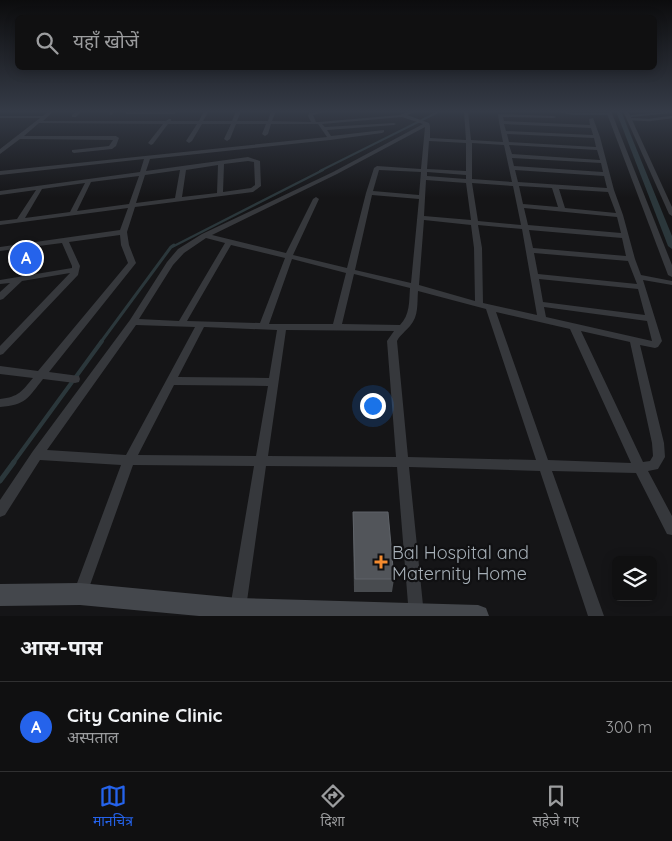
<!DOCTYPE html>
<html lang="hi">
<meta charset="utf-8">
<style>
body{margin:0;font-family:Quicksand,"Noto Sans Devanagari",sans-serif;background:#19191a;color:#f1f3f6}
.controls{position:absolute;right:15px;bottom:15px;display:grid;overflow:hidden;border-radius:8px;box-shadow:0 2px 12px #0003}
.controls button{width:45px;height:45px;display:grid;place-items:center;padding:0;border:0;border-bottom:1px solid #303031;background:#101011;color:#f1f3f6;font:25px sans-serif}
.you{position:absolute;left:372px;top:405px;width:18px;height:18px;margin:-12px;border:4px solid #fff;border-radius:50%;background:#1a73e8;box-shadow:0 0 0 8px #1a73e833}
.badge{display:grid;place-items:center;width:32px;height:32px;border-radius:50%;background:#2563eb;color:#fff;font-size:16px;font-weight:700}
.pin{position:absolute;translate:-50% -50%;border:2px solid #fff;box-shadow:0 1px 5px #0006}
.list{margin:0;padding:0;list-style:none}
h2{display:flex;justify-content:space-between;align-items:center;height:65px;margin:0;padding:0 20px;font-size:21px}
h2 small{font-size:16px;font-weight:400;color:#9c9d9f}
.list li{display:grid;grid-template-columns:32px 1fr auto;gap:15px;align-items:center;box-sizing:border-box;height:90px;padding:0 20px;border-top:1px solid #303031}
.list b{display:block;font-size:19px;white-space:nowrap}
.list p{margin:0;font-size:16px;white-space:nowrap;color:#9c9d9f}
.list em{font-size:16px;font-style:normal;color:#9c9d9f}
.icon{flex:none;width:28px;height:28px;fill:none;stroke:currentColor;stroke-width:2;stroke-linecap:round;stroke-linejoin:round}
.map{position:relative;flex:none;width:672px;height:616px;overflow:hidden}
.search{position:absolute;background:#101011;box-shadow:0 2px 12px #0003;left:15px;right:15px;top:15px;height:55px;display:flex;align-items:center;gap:12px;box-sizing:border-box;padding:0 18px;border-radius:8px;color:#9c9d9f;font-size:19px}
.sheet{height:155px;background:#101011}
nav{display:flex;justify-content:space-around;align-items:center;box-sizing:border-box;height:70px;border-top:1px solid #303031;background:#101011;font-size:14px;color:#9c9d9f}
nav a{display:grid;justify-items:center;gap:2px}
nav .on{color:#2563eb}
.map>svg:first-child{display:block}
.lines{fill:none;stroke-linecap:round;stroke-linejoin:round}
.stream-far4{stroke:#2b373b;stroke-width:2}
.stream-far3{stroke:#2b373b;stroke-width:2.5}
.stream-far2{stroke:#2b373b;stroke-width:3}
.stream-far1{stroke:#2b373b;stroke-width:4}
.stream{stroke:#2b373b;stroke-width:5}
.canal{fill:#2b373b;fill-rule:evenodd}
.service{stroke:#36383c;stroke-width:2.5}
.minor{fill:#36383c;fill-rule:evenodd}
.secondary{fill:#44474c;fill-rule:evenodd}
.wall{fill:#484b4f}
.shaded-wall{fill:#2f3134}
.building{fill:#52555a;stroke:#5f6369}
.poi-dot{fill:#f48b2f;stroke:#101012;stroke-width:2}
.labels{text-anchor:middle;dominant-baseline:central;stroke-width:4.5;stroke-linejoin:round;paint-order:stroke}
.near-poi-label{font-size:18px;fill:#a6afb7;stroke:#101012;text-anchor:start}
</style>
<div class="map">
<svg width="672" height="616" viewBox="0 0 672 616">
<rect width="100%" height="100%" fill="#151517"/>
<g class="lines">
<g class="stream-far4">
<polyline points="557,111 574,114 607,114"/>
<polyline points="631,116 672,112"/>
<polyline points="320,171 440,111"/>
</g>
<polyline class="stream-far3" points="172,247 323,170"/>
<polyline class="stream-far2" points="101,342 171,247 174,245"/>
<polyline class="stream-far1" points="13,463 102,341"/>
<polyline class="stream" points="0,481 14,462"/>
<polygon class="canal" points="616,111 621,111 672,236 672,249 668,246"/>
<polyline class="service" points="629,119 649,120 672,117"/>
<g class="minor">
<path d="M48,111H54L43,121H166L169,119H171V121H199L204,111H209L203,121H232L236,111H241L237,121H268L271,111H276L272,121L311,122L308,116L309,113L328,111L313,115L316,122H319L400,115L409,111H417L407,115L429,123L430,126V138L466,140L464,111H468L471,140L503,142L499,122L498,114L554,116L556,117L554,118L503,117L504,121L590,125L589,119L593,118L600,137L614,190L623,215L635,259L641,275L672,281V285L643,280L662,341L658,347L655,348L640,345L664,443L665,457L658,469L648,471L672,516V535L667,534L636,473L552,471L604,616H588L540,471L409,467L424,615L409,616L397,467L266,466L246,608L243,613L238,616L233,613L230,608L254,466L133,465L85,599L80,601L75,599L73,594L121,465L40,460L5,515L0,517V500L33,451L130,320L167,262L178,249L202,234L333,172L423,124L402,117L322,124L325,127L394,123L396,124L394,125L327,130L331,136L384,130V132L382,133L330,140L150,159L146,171L248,157L260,161L261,186L253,192L135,207L127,232L129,245L136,263L49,372L79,376L80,379L79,382L75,383L43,379C28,398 26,405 0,407V399C19,397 22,391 33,378L0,374V366L38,371L128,263L121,245L120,235L69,242L80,266L78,275L3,354L0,355V346L70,273L22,281L3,299L0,300V292L10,283L0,284V280L72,268V266L62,243L0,251V247L120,230L128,208L0,225V221L17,219L36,190L0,195V191L140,172L144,159L0,175V171L327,137L318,124H271L268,134L265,136L262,134L266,124H236L230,139L227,141L224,139L231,124H202L192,141L189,143L186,141L197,124H168L153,144L151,145L148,143L163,124L39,123L24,136H116L119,138L116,146L112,149L74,153L72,152V150L109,146L113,140L20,139L0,154V149L40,118H0V116H43ZM504,124L591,128L593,135L506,131ZM425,127L421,169L377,166L374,168L366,193L347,268L293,255L319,199L316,197L313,199L286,253L212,235L337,174ZM507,134L594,138L596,147L509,142ZM429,141L466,143V171L427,169ZM472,143L504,145L512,182L472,179ZM509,145L597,150L600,160L512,154ZM512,158L601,163L603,172L514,166ZM248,161L254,162L255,185L251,188L223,192L224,164ZM218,165L217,193L182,197L186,170ZM180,170L175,198L136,203L145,175ZM379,170L421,172L419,195L373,191ZM515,170L604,176L607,188L518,182ZM427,172L466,175V179L427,176ZM139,176L129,204L77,211L91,182ZM426,180L466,183L471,220L424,216ZM85,183L70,212L25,218L42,189ZM472,183L513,186L521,225L478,221ZM519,186L552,188L558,207L523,204ZM559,189L608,192L616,213L565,208ZM372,195L419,199L411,283L355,270ZM524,208L617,217L621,233L528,225ZM424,220L471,225L474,248L475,301L419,285ZM478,225L522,229L537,315L483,303L482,248ZM529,230L622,238L626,256L533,248ZM206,238L225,243L179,321L139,319L173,265L184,253ZM231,245L285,258L260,323L187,321ZM534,253L628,261L637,284L538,274ZM292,259L346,273L333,324H269ZM354,274L410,288C409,302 410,315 400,325L342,324ZM539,279L638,289L645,315L543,302ZM418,291L486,309L536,460L408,457L397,341C400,335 406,331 410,326C419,316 417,303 418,291ZM544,307L647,321L652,341L546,317ZM496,312L570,329L631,463L548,460ZM136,325L195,327L126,455L47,450ZM204,327L277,330L269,378L178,377ZM286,330L394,331L387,341L396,457L268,456ZM581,331L630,342L652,443L653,456L650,461L643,462ZM174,385L268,386L256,456L138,455Z"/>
<polygon points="77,111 82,111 76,117 72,117 72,115"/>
<polygon points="111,111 116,111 111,115 109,114"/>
<polygon points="606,111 611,111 672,265 672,277 668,275"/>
<polygon points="623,111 628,111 672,207 672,216 669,214"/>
<polygon points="128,112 174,112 176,113 174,114 126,114 126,112"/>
</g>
<polygon class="secondary" points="80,583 238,598 478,605 486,608 489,616 199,616 80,605 0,606 0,584"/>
</g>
<polygon class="wall" points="353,512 394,579 392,592 354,592 353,526"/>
<polygon class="shaded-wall" points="30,243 33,252 31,264 14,267 10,259"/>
<g class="building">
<polygon points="30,243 27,256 10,259 13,246"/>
<polygon points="353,512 388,512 394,579 355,579"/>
</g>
<linearGradient id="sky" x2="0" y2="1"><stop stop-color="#0c0c0d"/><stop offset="0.56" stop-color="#353b47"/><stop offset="1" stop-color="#353b47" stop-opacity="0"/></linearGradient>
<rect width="672" height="198" fill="url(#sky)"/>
<path class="poi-dot" d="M378.5 554.5h5v5h5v5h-5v5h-5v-5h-5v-5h5z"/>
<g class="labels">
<g class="near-poi-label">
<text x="392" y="552">Bal Hospital and<tspan x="392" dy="21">Maternity Home</tspan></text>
</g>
</g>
</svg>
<div class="controls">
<button><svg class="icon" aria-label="layers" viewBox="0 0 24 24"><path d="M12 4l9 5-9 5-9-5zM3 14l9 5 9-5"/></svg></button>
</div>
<div class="you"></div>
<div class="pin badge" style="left:26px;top:258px">A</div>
<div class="search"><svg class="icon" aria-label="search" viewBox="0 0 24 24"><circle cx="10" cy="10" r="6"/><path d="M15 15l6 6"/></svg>यहाँ खोजें</div>
</div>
<section class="sheet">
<h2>आस-पास<small></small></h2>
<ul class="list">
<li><span class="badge">A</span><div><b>City Canine Clinic</b><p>अस्पताल</p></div><em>300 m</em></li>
</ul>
</section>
<nav>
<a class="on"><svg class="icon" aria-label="map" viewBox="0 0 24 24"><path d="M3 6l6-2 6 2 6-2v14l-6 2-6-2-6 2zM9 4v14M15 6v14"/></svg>मानचित्र</a>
<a><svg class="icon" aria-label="directions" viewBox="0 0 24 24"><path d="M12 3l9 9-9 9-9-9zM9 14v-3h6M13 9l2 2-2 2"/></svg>दिशा</a>
<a><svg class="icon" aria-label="saved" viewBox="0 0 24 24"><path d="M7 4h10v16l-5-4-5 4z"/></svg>सहेजे गए</a>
</nav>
